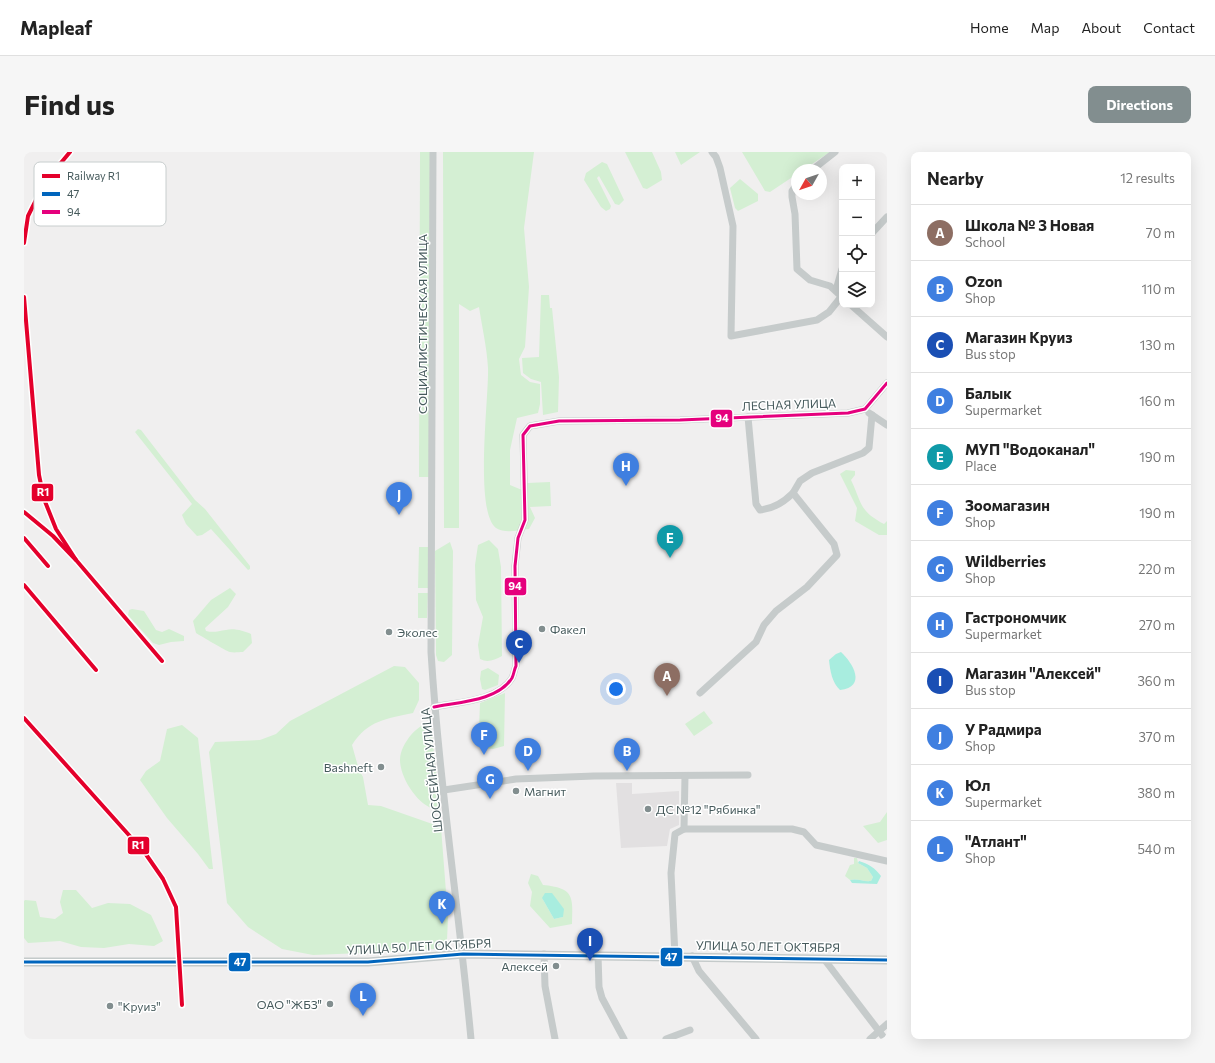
<!DOCTYPE html>
<meta charset="utf-8">
<style>
body{margin:0;font-family:Commissioner,sans-serif;background:#f6f6f6;color:#222}
.controls{position:absolute;right:12px;top:12px;display:grid;overflow:hidden;border-radius:8px;box-shadow:0 4px 16px #0002}
.controls button{width:36px;height:36px;display:grid;place-items:center;padding:0;border:0;border-bottom:1px solid #e0e0e0;background:#fff;color:#222;font:20px sans-serif}
.compass{position:absolute;left:767px;top:12px;width:36px;height:36px;border-radius:50%;background:#fff;box-shadow:0 4px 16px #0002;rotate:230deg}
.you{position:absolute;left:592px;top:537px;width:14px;height:14px;margin:-10px;border:3px solid #fff;border-radius:50%;background:#1a73e8;box-shadow:0 0 0 6px #1a73e833}
.badge{display:grid;place-items:center;width:26px;height:26px;border-radius:50%;background:#828e8f;color:#fff;font-size:13px;font-weight:700}
.pin{position:absolute;translate:-50% -33px;filter:drop-shadow(0 1px 2px #0008)}
.pin::after{content:'';position:absolute;top:21px;width:14px;height:12px;background:inherit;clip-path:polygon(0 0,100% 0,50% 100%)}
.list{margin:0;padding:0;list-style:none}
h2{display:flex;justify-content:space-between;align-items:center;height:52px;margin:0;padding:0 16px;font-size:17px}
h2 small{font-size:13px;font-weight:400;color:#767676}
.list li{display:grid;grid-template-columns:26px 1fr auto;gap:12px;align-items:center;box-sizing:border-box;height:56px;padding:0 16px;border-top:1px solid #e0e0e0}
.list b{display:block;font-size:15px;white-space:nowrap}
.list p{margin:0;font-size:13px;white-space:nowrap;color:#767676}
.list em{font-size:13px;font-style:normal;color:#767676}
.icon{flex:none;width:22px;height:22px;fill:none;stroke:currentColor;stroke-width:2;stroke-linecap:round;stroke-linejoin:round}
.map{position:relative;flex:none;width:863px;height:887px;overflow:hidden;border-radius:8px}
header{display:flex;align-items:center;gap:24px;box-sizing:border-box;height:56px;padding:0 20px;background:#fff;border-bottom:1px solid #e0e0e0}
header strong{font-size:19px}
nav{display:flex;gap:22px;margin-inline-start:auto;font-size:14px}
.intro{display:flex;align-items:center;justify-content:space-between;box-sizing:border-box;height:96px;padding:0 24px}
h1{margin:0;font-size:28px}
.button{padding:10px 18px;border-radius:8px;background:#828e8f;color:#fff;font-size:14px;font-weight:700}
main{display:flex;gap:24px;padding:0 24px}
aside{flex:1;background:#fff;border-radius:8px;box-shadow:0 4px 16px #0002}
.map>svg:first-child{display:block}
.education{fill:#e2e0e1}
.green{fill:#d4efd3;fill-rule:evenodd}
.water{fill:#a8eddf}
.lines{fill:none;stroke-linecap:round;stroke-linejoin:round}
.minor{stroke:#c6cbcb;stroke-width:7}
.major{stroke:#c4caca;stroke-width:9}
.bus-1-casing{stroke:#fff;stroke-width:6}
.bus-2-casing{stroke:#fff;stroke-width:6}
.bus-1{stroke:#0065bd;stroke-width:3}
.bus-2{stroke:#e5007d;stroke-width:3}
.rail-1-casing{stroke:#fff;stroke-width:7}
.rail-1{stroke:#e4002b;stroke-width:4}
.poi-dot{fill:#828e8f;stroke:#fff;stroke-width:1.5}
.labels{text-anchor:middle;dominant-baseline:central;stroke-width:3;stroke-linejoin:round;paint-order:stroke}
.street-label{font-size:12px;fill:#465a5c;stroke:#fff}
.poi-label{font-size:12px;fill:#465a5c;stroke:#fff;text-anchor:start}
.key{fill:#fff;stroke:#c8cece;stroke-width:1}
.key-label{font-size:11px;fill:#465a5c}
.line-badge{stroke:#fff;stroke-width:1.5}
.badge-label{font-size:11px;text-anchor:middle;font-weight:bold;fill:#fff}
</style>
<header>
<strong>Mapleaf</strong>
<nav><a>Home</a><a>Map</a><a>About</a><a>Contact</a></nav>
</header>
<div class="intro"><h1>Find us</h1><a class="button">Directions</a></div>
<main>
<div class="map">
<svg width="863" height="887" viewBox="0 0 863 887">
<rect width="100%" height="100%" fill="#f0efef"/>
<polygon class="education" points="592,631 608,631 608,642 655,639 655,673 646,677 643,694 597,696"/>
<g class="green">
<polygon points="396,0 406,0 405,325 395,325"/>
<path d="M419,0H510L500,76L505,135L501,195L495,207L497,223L506,230L516,232V252L514,261L493,266L486,298V333L498,338L503,331L526,330L527,354L506,355L511,366L505,377C495,378 481,382 472,376C450,359 465,245 464,216C463,196 458,175 455,155L446,159L435,152V376H420Z"/>
<polygon points="601,0 628,0 637,20 638,28 623,37 619,36"/>
<polygon points="651,0 676,0 657,13"/>
<polygon points="718,0 806,0 779,18 773,18 773,22 746,40 741,39"/>
<polygon points="578,10 583,12 600,48 595,53 591,52 575,24 573,26 587,54 586,57 582,59 577,55 560,28 562,21"/>
<polygon points="716,27 734,42 734,49 714,59 711,56 706,36"/>
<polygon points="517,143 525,143 526,156 528,156 535,225 534,260 519,263 517,230 507,227 499,221 498,206 515,205"/>
<polygon points="114,277 117,278 171,348 181,357 226,414 226,417 224,418 187,377 178,383 173,384 162,372 158,363 168,352 111,280"/>
<path d="M822,318L831,319V323L827,328C838,351 835,359 860,372L863,369V383H855L831,369L833,356L816,322Z"/>
<path d="M465,388L474,397L477,415L478,504C470,508 464,511 456,507L454,493L459,465L452,448L451,413L454,393Z"/>
<polygon points="426,390 429,399 428,503 420,510 414,509 412,503 411,399"/>
<polygon points="395,395 404,395 404,436 394,436"/>
<path d="M206,436L212,442L204,455L181,476L182,479C190,481 194,479 202,478C210,476 220,479 227,482L228,491L219,500C215,500 210,501 206,500C202,499 177,484 172,481L169,469L187,448Z"/>
<polygon points="394,441 404,441 403,466 394,466"/>
<polygon points="108,457 120,459 132,478 138,480 145,477 160,484 160,489 147,490 135,493 129,491 104,463 105,458"/>
<path d="M370,514L381,515L395,531V548L389,561C362,567 344,568 328,593L335,618L339,625L344,653L357,654L417,675L424,766L423,788L410,797L387,799L289,803L258,797L224,775L203,751L185,600L191,590L236,588L252,582L266,569Z"/>
<polygon points="464,516 475,523 474,533 461,538 458,537 456,527 457,519"/>
<polygon points="481,541 480,594 469,597 457,596 455,577 456,551"/>
<polygon points="680,559 689,571 670,584 661,572"/>
<path d="M405,570L407,574L416,656L411,657C393,654 371,619 377,601C379,593 386,583 392,578C397,574 400,571 405,570Z"/>
<polygon points="158,573 174,586 189,717 185,717 174,702 143,666 116,628 122,619 136,609 143,577"/>
<polygon points="863,660 863,688 854,691 839,674 856,670"/>
<path d="M830,706H833L834,711L843,716L849,725L847,729C839,730 834,726 826,728L821,724L826,713L830,712Z"/>
<path d="M507,722L514,724L519,733C550,736 549,744 548,772L526,776L506,754L508,740L504,731ZM518,746L539,765L530,767Z"/>
<polygon points="39,738 52,738 68,756 84,751 106,752 127,763 139,789 130,794 105,792 80,796 57,795 36,789 4,791 0,786 0,749 1,748 12,749 16,765 31,767 39,761 36,750"/>
</g>
<g class="water">
<path d="M817,500C829,511 843,535 816,538C808,531 806,518 805,508L812,502Z"/>
<path d="M835,709C845,712 851,716 857,724L853,732L828,731L826,728C834,726 839,730 847,729L849,725L843,716L834,711Z"/>
<polygon points="521,741 528,741 540,757 539,765 530,767 518,746"/>
</g>
<g class="lines">
<g class="minor">
<path d="M409,0L407,500C415,629 435,758 447,887"/>
<polyline points="688,0 692,5 696,16 709,74 707,184 793,168 805,160 817,145"/>
<polyline points="788,18 811,0"/>
<polyline points="773,32 768,39 768,45 771,62 773,117 786,128 806,134 818,145"/>
<polyline points="848,81 863,65"/>
<polyline points="812,138 818,117"/>
<polyline points="827,153 863,185"/>
<polyline points="845,261 863,273"/>
<path d="M724,265L732,352L736,358C748,357 760,350 769,341"/>
<polyline points="676,541 732,490 740,473 752,459 783,435 813,403 810,392 769,341 776,329 788,321 839,301 845,296 848,263"/>
<path d="M410,555C434,550 474,549 488,526C490,522 490,518 492,514L491,414L494,386L501,368L499,283L506,274L535,269L656,268L824,261L841,257L863,231"/>
<polyline points="420,638 492,627 570,624 724,623"/>
<polyline points="660,677 661,624"/>
<polyline points="520,802 521,834 531,887"/>
<polyline points="574,803 575,835 578,846 600,887"/>
<polyline points="651,804 647,721 651,682 660,677 768,677 780,680 792,693 863,709"/>
<polyline points="668,804 675,819 732,887"/>
<polyline points="800,807 861,887"/>
<polyline points="642,887 666,878"/>
<polyline points="846,887 863,872"/>
</g>
<polyline class="major" points="0,810 344,810 439,802 863,808"/>
<defs>
<polyline id="bus-1" points="0,810 344,810 439,802 863,808"/>
<path id="bus-2" d="M410,555C434,550 474,549 488,526C490,522 490,518 492,514L491,414L494,386L501,368L499,283L506,274L535,269L656,268L824,261L841,257L863,231"/>
</defs>
<use href="#bus-1" class="bus-1-casing"/>
<use href="#bus-2" class="bus-2-casing"/>
<use href="#bus-1" class="bus-1"/>
<use href="#bus-2" class="bus-2"/>
<defs>
<g id="rail-1">
<polyline points="0,91 4,64 21,30 46,0"/>
<polyline points="0,145 15,323 20,347 32,377 52,408"/>
<polyline points="0,360 29,384 52,408 138,509"/>
<polyline points="0,386 24,414"/>
<polyline points="0,433 72,518"/>
<polyline points="0,566 121,701 139,727 152,755 158,853"/>
</g>
</defs>
<use href="#rail-1" class="rail-1-casing"/>
<use href="#rail-1" class="rail-1"/>
</g>
<g class="poi-dot">
<circle cx="518" cy="477" r="4"/>
<circle cx="365" cy="480" r="4"/>
<circle cx="357" cy="615" r="4"/>
<circle cx="492" cy="639" r="4"/>
<circle cx="624" cy="657" r="4"/>
<circle cx="532" cy="814" r="4"/>
<circle cx="306" cy="852" r="4"/>
<circle cx="86" cy="854" r="4"/>
</g>
<g class="labels">
<g class="street-label">
<text transform="translate(398 172) rotate(-90)">СОЦИАЛИСТИЧЕСКАЯ УЛИЦА</text>
<text transform="translate(765 252) rotate(-2)">ЛЕСНАЯ УЛИЦА</text>
<text transform="translate(407 618) rotate(-96)">ШОССЕЙНАЯ УЛИЦА</text>
<text transform="translate(395 794) rotate(-3)">УЛИЦА 50 ЛЕТ ОКТЯБРЯ</text>
<text transform="translate(744 794) rotate(1)">УЛИЦА 50 ЛЕТ ОКТЯБРЯ</text>
</g>
<g class="poi-label">
<text x="526" y="477">Факел</text>
<text x="373" y="480">Эколес</text>
<text x="349" y="615" text-anchor="end">Bashneft</text>
<text x="500" y="639">Магнит</text>
<text x="632" y="657">ДС №12 "Рябинка"</text>
<text x="524" y="814" text-anchor="end">Алексей</text>
<text x="298" y="852" text-anchor="end">ОАО "ЖБЗ"</text>
<text x="94" y="854">"Круиз"</text>
</g>
</g>
<rect x="10" y="10" width="132" height="64" rx="6" class="key"/>
<rect x="18" y="22" width="18" height="4" fill="#e4002b"/>
<rect x="18" y="40" width="18" height="4" fill="#0065bd"/>
<rect x="18" y="58" width="18" height="4" fill="#e5007d"/>
<g class="key-label">
<text x="43" y="28">Railway R1</text>
<text x="43" y="46">47</text>
<text x="43" y="64">94</text>
</g>
<g class="line-badge">
<rect x="686" y="257" width="23" height="19" rx="4" fill="#e5007d"/>
<rect x="7" y="331" width="23" height="19" rx="4" fill="#e4002b"/>
<rect x="480" y="425" width="23" height="19" rx="4" fill="#e5007d"/>
<rect x="103" y="684" width="23" height="19" rx="4" fill="#e4002b"/>
<rect x="636" y="795" width="23" height="20" rx="4" fill="#0065bd"/>
<rect x="204" y="800" width="23" height="20" rx="4" fill="#0065bd"/>
</g>
<g class="badge-label">
<text x="698" y="270">94</text>
<text x="19" y="344">R1</text>
<text x="491" y="438">94</text>
<text x="114" y="697">R1</text>
<text x="647" y="809">47</text>
<text x="216" y="814">47</text>
</g>
</svg>
<div class="controls">
<button>+</button>
<button>−</button>
<button><svg class="icon" aria-label="locate" viewBox="0 0 24 24"><circle cx="12" cy="12" r="6"/><path d="M12 2v4M12 18v4M2 12h4M18 12h4"/></svg></button>
<button><svg class="icon" aria-label="layers" viewBox="0 0 24 24"><path d="M12 4l9 5-9 5-9-5zM3 14l9 5 9-5"/></svg></button>
</div>
<svg class="compass" viewBox="-18 -18 36 36"><path d="M0-13l5 13h-10z" fill="#e53935"/><path d="M0 13l5-13h-10z" fill="#767676"/></svg>
<div class="you"></div>
<div class="pin badge" style="left:643px;top:544px;background:#8d6e63">A</div>
<div class="pin badge" style="left:603px;top:619px;background:#3f7fe0">B</div>
<div class="pin badge" style="left:495px;top:511px;background:#1a4fb4">C</div>
<div class="pin badge" style="left:504px;top:619px;background:#3f7fe0">D</div>
<div class="pin badge" style="left:646px;top:406px;background:#0f9aa8">E</div>
<div class="pin badge" style="left:460px;top:603px;background:#3f7fe0">F</div>
<div class="pin badge" style="left:466px;top:647px;background:#3f7fe0">G</div>
<div class="pin badge" style="left:602px;top:334px;background:#3f7fe0">H</div>
<div class="pin badge" style="left:566px;top:809px;background:#1a4fb4">I</div>
<div class="pin badge" style="left:375px;top:363px;background:#3f7fe0">J</div>
<div class="pin badge" style="left:418px;top:772px;background:#3f7fe0">K</div>
<div class="pin badge" style="left:339px;top:864px;background:#3f7fe0">L</div>
</div>
<aside>
<h2>Nearby<small>12 results</small></h2>
<ul class="list">
<li><span class="badge" style="background:#8d6e63">A</span><div><b>Школа № 3 Новая</b><p>School</p></div><em>70 m</em></li>
<li><span class="badge" style="background:#3f7fe0">B</span><div><b>Ozon</b><p>Shop</p></div><em>110 m</em></li>
<li><span class="badge" style="background:#1a4fb4">C</span><div><b>Магазин Круиз</b><p>Bus stop</p></div><em>130 m</em></li>
<li><span class="badge" style="background:#3f7fe0">D</span><div><b>Балык</b><p>Supermarket</p></div><em>160 m</em></li>
<li><span class="badge" style="background:#0f9aa8">E</span><div><b>МУП &quot;Водоканал&quot;</b><p>Place</p></div><em>190 m</em></li>
<li><span class="badge" style="background:#3f7fe0">F</span><div><b>Зоомагазин</b><p>Shop</p></div><em>190 m</em></li>
<li><span class="badge" style="background:#3f7fe0">G</span><div><b>Wildberries</b><p>Shop</p></div><em>220 m</em></li>
<li><span class="badge" style="background:#3f7fe0">H</span><div><b>Гастрономчик</b><p>Supermarket</p></div><em>270 m</em></li>
<li><span class="badge" style="background:#1a4fb4">I</span><div><b>Магазин &quot;Алексей&quot;</b><p>Bus stop</p></div><em>360 m</em></li>
<li><span class="badge" style="background:#3f7fe0">J</span><div><b>У Радмира</b><p>Shop</p></div><em>370 m</em></li>
<li><span class="badge" style="background:#3f7fe0">K</span><div><b>Юл</b><p>Supermarket</p></div><em>380 m</em></li>
<li><span class="badge" style="background:#3f7fe0">L</span><div><b>&quot;Атлант&quot;</b><p>Shop</p></div><em>540 m</em></li>
</ul>
</aside>
</main>
